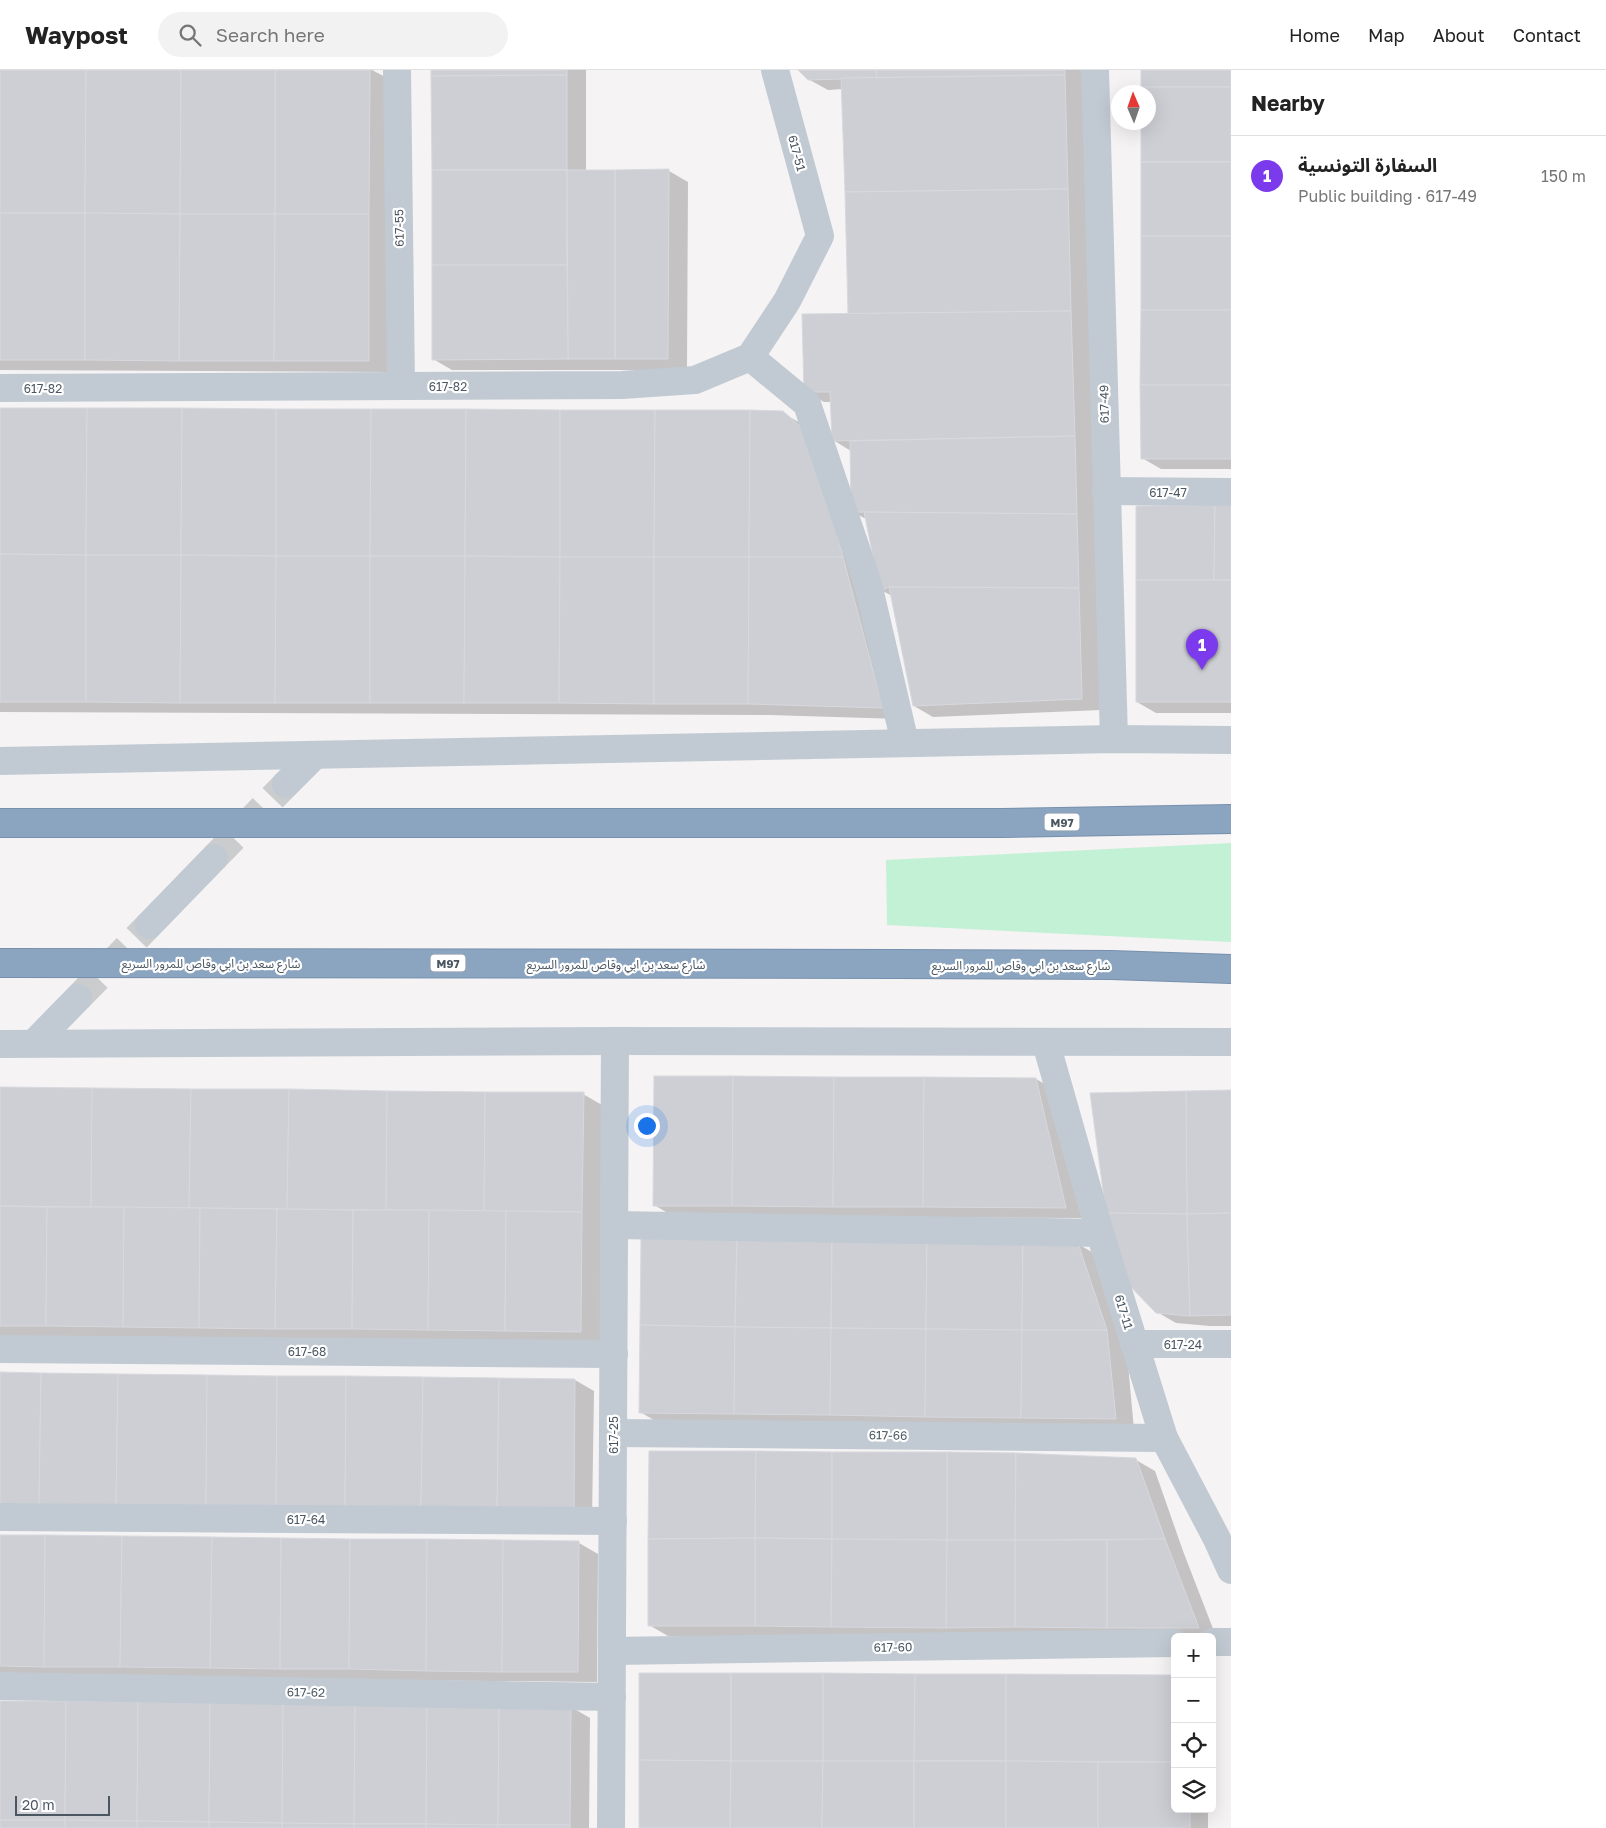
<!DOCTYPE html>
<meta charset="utf-8">
<style>
body{margin:0;font-family:"Golos Text","Noto Sans Arabic",sans-serif;background:#f2f2f2;color:#222}
.controls{position:absolute;right:15px;bottom:15px;display:grid;overflow:hidden;border-radius:8px;box-shadow:0 5px 20px #0002}
.controls button{width:45px;height:45px;display:grid;place-items:center;padding:0;border:0;border-bottom:1px solid #e0e0e0;background:#fff;color:#222;font:25px sans-serif}
.compass{position:absolute;left:1111px;top:15px;width:45px;height:45px;border-radius:50%;background:#fff;box-shadow:0 5px 20px #0002;rotate:358deg}
.scale{position:absolute;left:15px;bottom:12px;width:95px;box-sizing:border-box;padding-left:5px;border:2px solid #4a5661;border-top:0;font-size:14px;line-height:18px;white-space:nowrap;color:#4a5661;-webkit-text-stroke:4px #fff;paint-order:stroke}
.you{position:absolute;left:646px;top:1055px;width:18px;height:18px;margin:-12px;border:4px solid #fff;border-radius:50%;background:#1a73e8;box-shadow:0 0 0 8px #1a73e833}
.badge{display:grid;place-items:center;width:32px;height:32px;border-radius:50%;background:#7c3aed;color:#fff;font-size:16px;font-weight:700}
.pin{position:absolute;translate:-50% -41px;filter:drop-shadow(0 1px 2px #0008)}
.pin::after{content:'';position:absolute;top:26px;width:18px;height:15px;background:inherit;clip-path:polygon(0 0,100% 0,50% 100%)}
.list{margin:0;padding:0;list-style:none}
h2{display:flex;justify-content:space-between;align-items:center;height:65px;margin:0;padding:0 20px;font-size:21px}
h2 small{font-size:16px;font-weight:400;color:#767676}
.list li{display:grid;grid-template-columns:32px 1fr auto;gap:15px;align-items:center;box-sizing:border-box;height:80px;padding:0 20px;border-top:1px solid #e0e0e0}
.list b{display:block;font-size:19px;white-space:nowrap}
.list p{margin:0;font-size:16px;white-space:nowrap;color:#767676}
.list em{font-size:16px;font-style:normal;color:#767676}
.icon{flex:none;width:28px;height:28px;fill:none;stroke:currentColor;stroke-width:2;stroke-linecap:round;stroke-linejoin:round}
.map{position:relative;flex:none;width:1231px;height:1758px;overflow:hidden}
header{display:flex;align-items:center;gap:30px;box-sizing:border-box;height:70px;padding:0 25px;background:#fff;border-bottom:1px solid #e0e0e0}
header strong{font-size:24px}
nav{display:flex;gap:28px;margin-inline-start:auto;font-size:18px}
.search{width:350px;height:45px;background:#f2f2f2;display:flex;align-items:center;gap:12px;box-sizing:border-box;padding:0 18px;border-radius:28px;color:#767676;font-size:19px}
main{display:flex}
aside{flex:1;background:#fff}
.map>svg:first-child{display:block}
.green{fill:#c3f1d5}
.shadow{fill:#0003}
.building{fill:#cdcfd5;stroke:#d7d9de}
.lines{fill:none;stroke-linecap:round;stroke-linejoin:round}
.minor-tunnel{stroke:#caccce;stroke-width:28;stroke-dasharray:28 14;stroke-linecap:butt}
.highway-casing{stroke:#7690ad;stroke-width:30}
.minor{stroke:#c1cad2;stroke-width:28}
.highway{stroke:#8ba5c1;stroke-width:28}
.highway-bridge-casing{stroke:#7690ad;stroke-width:30;stroke-linecap:butt}
.highway-bridge{stroke:#8ba5c1;stroke-width:28}
.labels{text-anchor:middle;dominant-baseline:central;stroke-width:4.5;stroke-linejoin:round;paint-order:stroke}
.shield{fill:#fff;stroke:#808990;stroke-width:1}
.shield-label{font-size:11px;font-weight:bold;fill:#4a5661}
.street-label{font-size:12px;fill:#4a5661;stroke:#fff}
</style>
<header>
<strong>Waypost</strong>
<div class="search"><svg class="icon" aria-label="search" viewBox="0 0 24 24"><circle cx="10" cy="10" r="6"/><path d="M15 15l6 6"/></svg>Search here</div>
<nav><a>Home</a><a>Map</a><a>About</a><a>Contact</a></nav>
</header>
<main>
<div class="map">
<svg width="1231" height="1758" viewBox="0 0 1231 1758">
<rect width="100%" height="100%" fill="#f5f3f3"/>
<polygon class="green" points="1231,773 1231,872 887,855 886,790"/>
<g class="shadow">
<polygon points="0,0 372,0 389,9 388,302 0,300"/>
<polygon points="432,0 586,0 586,101 669,101 688,112 687,300 452,300 433,289"/>
<polygon points="800,0 1083,0 1101,640 933,647 914,636 892,526 881,520 866,449 853,442 851,381 833,370 832,332 824,332 805,321 849,245 843,19 828,20 808,9"/>
<polygon points="1142,0 1231,0 1231,399 1161,399 1142,388 1148,22 1142,22"/>
<polygon points="0,339 783,343 802,354 901,649 769,645 0,642"/>
<polygon points="1231,437 1231,643 1156,643 1137,632"/>
<polygon points="1036,1009 1055,1020 1084,1148 673,1146 654,1135"/>
<polygon points="0,1018 583,1024 602,1035 600,1272 0,1266"/>
<polygon points="1231,1021 1231,1256 1210,1256 1176,1253 1157,1242"/>
<polygon points="1078,1174 1097,1185 1126,1272 1134,1360 659,1353 640,1342"/>
<polygon points="0,1303 575,1310 594,1321 592,1450"/>
<polygon points="1136,1390 1155,1401 1183,1481 1217,1569 1212,1567 1175,1567 1175,1568 668,1566 649,1555"/>
<polygon points="0,1466 579,1473 598,1484 597,1612 0,1606"/>
<polygon points="1175,1606 1175,1739 1208,1739 1208,1758 640,1758"/>
<polygon points="0,1632 571,1637 590,1648 589,1758 0,1758"/>
</g>
<g class="building">
<polygon points="0,0 86,0 85,143 0,143"/>
<polygon points="86,0 181,0 180,144 85,143"/>
<polygon points="181,0 275,0 275,144 180,144"/>
<polygon points="275,0 370,0 369,144 275,144"/>
<polygon points="431,0 567,0 567,5 431,6"/>
<polygon points="798,0 876,0 877,8 808,10"/>
<polygon points="876,0 1065,0 1065,5 877,8"/>
<rect x="1141" y="0" width="90" height="17"/>
<polygon points="567,5 567,100 432,100 431,6"/>
<polygon points="1065,5 1068,119 845,122 841,8"/>
<polygon points="1141,17 1231,17 1231,92 1141,92 1141,52 1148,52 1148,22 1141,22"/>
<rect x="1141" y="92" width="90" height="74"/>
<polygon points="669,99 668,289 615,289 615,100"/>
<rect x="432" y="100" width="135" height="95"/>
<polygon points="567,100 615,100 615,289 568,289"/>
<polygon points="1068,119 1071,241 848,244 845,122"/>
<rect x="0" y="143" width="85" height="147"/>
<polygon points="85,143 180,144 179,291 85,290"/>
<polygon points="180,144 275,144 274,291 179,291"/>
<polygon points="275,144 369,144 369,291 274,291"/>
<rect x="1141" y="166" width="90" height="74"/>
<polygon points="432,195 567,195 568,289 432,290"/>
<polygon points="1141,240 1231,240 1231,315 1140,315"/>
<polygon points="1071,241 1075,366 832,371 830,322 804,322 802,244"/>
<polygon points="1140,315 1231,315 1231,389 1141,389"/>
<polygon points="0,338 87,338 86,485 0,484"/>
<polygon points="87,338 182,338 181,485 86,485"/>
<polygon points="182,338 276,339 276,486 181,485"/>
<polygon points="276,339 371,339 370,486 276,486"/>
<polygon points="371,339 466,339 465,486 370,486"/>
<polygon points="466,339 560,340 560,487 465,486"/>
<polygon points="560,340 655,340 654,487 560,487"/>
<polygon points="655,340 750,340 749,487 654,487"/>
<polygon points="750,340 783,341 802,358 821,405 843,487 749,487"/>
<polygon points="1075,366 1077,444 851,442 850,371"/>
<polygon points="1215,435 1214,510 1136,510 1136,436"/>
<polygon points="1215,435 1231,435 1231,510 1214,510"/>
<polygon points="864,442 1077,444 1079,518 889,517 880,521"/>
<polygon points="0,484 86,485 86,632 0,632"/>
<polygon points="86,485 181,485 180,633 86,632"/>
<polygon points="181,485 276,486 275,633 180,633"/>
<polygon points="276,486 370,486 370,633 275,633"/>
<polygon points="370,486 465,486 464,633 370,633"/>
<polygon points="465,486 560,487 559,633 464,633"/>
<polygon points="560,487 654,487 654,634 559,633"/>
<polygon points="654,487 749,487 748,634 654,634"/>
<polygon points="749,487 843,487 883,638 748,634"/>
<rect x="1136" y="510" width="95" height="122"/>
<polygon points="889,517 1079,518 1082,629 913,636"/>
<polygon points="654,1006 733,1006 732,1136 653,1136"/>
<polygon points="733,1006 834,1007 833,1137 732,1136"/>
<polygon points="834,1007 924,1007 923,1137 833,1137"/>
<polygon points="924,1007 1036,1008 1066,1138 923,1137"/>
<polygon points="0,1017 92,1018 91,1137 0,1136"/>
<polygon points="92,1018 191,1019 189,1138 91,1137"/>
<polygon points="191,1019 289,1019 287,1139 189,1138"/>
<polygon points="289,1019 387,1021 386,1140 287,1139"/>
<polygon points="1231,1020 1231,1143 1187,1144 1186,1021"/>
<polygon points="387,1021 485,1022 484,1141 386,1140"/>
<polygon points="1186,1021 1187,1144 1106,1143 1090,1023"/>
<polygon points="485,1022 584,1022 582,1142 484,1141"/>
<polygon points="0,1136 47,1137 46,1256 0,1256"/>
<polygon points="47,1137 124,1137 123,1257 46,1256"/>
<polygon points="124,1137 200,1138 199,1258 123,1257"/>
<polygon points="200,1138 277,1139 275,1259 199,1258"/>
<polygon points="277,1139 353,1140 352,1259 275,1259"/>
<polygon points="353,1140 429,1140 428,1260 352,1259"/>
<polygon points="429,1140 506,1141 505,1261 428,1260"/>
<polygon points="506,1141 582,1142 581,1262 505,1261"/>
<polygon points="1106,1143 1187,1144 1190,1246 1156,1243 1127,1213"/>
<polygon points="1231,1143 1231,1245 1190,1246 1187,1144"/>
<polygon points="641,1168 737,1169 735,1257 640,1255"/>
<polygon points="737,1169 832,1170 831,1258 735,1257"/>
<polygon points="832,1170 927,1171 926,1259 831,1258"/>
<polygon points="927,1171 1023,1172 1022,1260 926,1259"/>
<polygon points="1023,1172 1078,1173 1107,1260 1022,1260"/>
<polygon points="640,1255 735,1257 734,1344 639,1343"/>
<polygon points="735,1257 831,1258 830,1345 734,1344"/>
<polygon points="831,1258 926,1259 925,1347 830,1345"/>
<polygon points="926,1259 1022,1260 1021,1348 925,1347"/>
<polygon points="1022,1260 1107,1260 1116,1349 1021,1348"/>
<polygon points="0,1302 41,1303 39,1434 0,1434"/>
<polygon points="41,1303 118,1304 116,1435 39,1434"/>
<polygon points="118,1304 207,1305 206,1436 116,1435"/>
<polygon points="207,1305 277,1306 276,1436 206,1436"/>
<polygon points="277,1306 346,1306 345,1437 276,1436"/>
<polygon points="346,1306 423,1307 421,1438 345,1437"/>
<polygon points="423,1307 499,1308 497,1439 421,1438"/>
<polygon points="499,1308 575,1309 574,1440 497,1439"/>
<polygon points="649,1381 756,1381 755,1468 648,1469"/>
<polygon points="756,1381 832,1382 832,1469 755,1468"/>
<polygon points="832,1382 947,1382 947,1470 832,1469"/>
<polygon points="947,1382 1016,1383 1015,1470 947,1470"/>
<polygon points="1016,1383 1136,1388 1165,1469 1015,1470"/>
<polygon points="0,1465 45,1465 44,1597 0,1596"/>
<polygon points="45,1465 122,1466 120,1597 44,1597"/>
<polygon points="122,1466 212,1467 210,1598 120,1597"/>
<polygon points="212,1467 281,1468 280,1599 210,1598"/>
<polygon points="281,1468 350,1469 349,1599 280,1599"/>
<polygon points="755,1468 755,1556 648,1556 648,1469"/>
<polygon points="755,1468 832,1469 831,1557 755,1556"/>
<polygon points="350,1469 427,1469 426,1601 349,1599"/>
<polygon points="427,1469 503,1470 502,1602 426,1601"/>
<polygon points="832,1469 947,1470 946,1558 831,1557"/>
<polygon points="1165,1469 1199,1558 1107,1558 1107,1470"/>
<polygon points="503,1470 579,1471 578,1602 502,1602"/>
<polygon points="947,1470 1015,1470 1015,1557 946,1558"/>
<polygon points="1015,1470 1107,1470 1107,1558 1015,1557"/>
<polygon points="639,1603 731,1603 731,1691 639,1690"/>
<rect x="731" y="1603" width="92" height="88"/>
<polygon points="823,1603 915,1604 914,1691 823,1691"/>
<polygon points="915,1604 1006,1604 1006,1691 914,1691"/>
<polygon points="1006,1604 1175,1605 1175,1692 1006,1691"/>
<polygon points="0,1631 66,1631 65,1750 0,1750"/>
<polygon points="66,1631 138,1632 137,1751 65,1750"/>
<polygon points="138,1632 210,1633 209,1752 137,1751"/>
<polygon points="210,1633 283,1633 282,1753 209,1752"/>
<polygon points="283,1633 355,1634 354,1754 282,1753"/>
<polygon points="355,1634 427,1635 426,1754 354,1754"/>
<polygon points="427,1635 499,1635 498,1755 426,1754"/>
<polygon points="499,1635 571,1636 570,1755 498,1755"/>
<polygon points="639,1690 731,1691 730,1758 639,1758"/>
<polygon points="731,1691 823,1691 822,1758 730,1758"/>
<polygon points="823,1691 914,1691 914,1758 822,1758"/>
<rect x="914" y="1691" width="92" height="67"/>
<polygon points="1006,1691 1098,1692 1098,1758 1006,1758"/>
<polygon points="1098,1692 1175,1692 1175,1739 1190,1739 1190,1758 1098,1758"/>
<rect x="0" y="1750" width="65" height="8"/>
<polygon points="65,1750 137,1751 137,1758 65,1758"/>
<polygon points="137,1751 209,1752 209,1758 137,1758"/>
<polygon points="209,1752 282,1753 282,1758 209,1758"/>
<polygon points="282,1753 354,1754 354,1758 282,1758"/>
<rect x="354" y="1754" width="72" height="4"/>
<polygon points="426,1754 498,1755 498,1758 426,1758"/>
<rect x="498" y="1755" width="72" height="3"/>
</g>
<g class="lines">
<g class="minor-tunnel">
<polyline points="214,788 286,714"/>
<polyline points="78,928 149,855"/>
</g>
<defs>
<g id="highway">
<polyline points="892,753 1002,753 1231,749"/>
<polyline points="897,894 1111,895 1231,899"/>
</g>
</defs>
<use href="#highway" class="highway-casing"/>
<g class="minor">
<polyline points="397,0 401,316"/>
<polyline points="1095,0 1114,669"/>
<polyline points="750,287 807,334 868,514 905,673"/>
<polyline points="0,318 622,315 695,310 750,287 787,231 820,166 775,0"/>
<polyline points="1106,421 1231,422"/>
<polyline points="0,691 1114,669 1231,670"/>
<polyline points="286,714 315,685"/>
<polyline points="149,855 214,788"/>
<polyline points="34,973 78,928"/>
<polyline points="1046,973 1100,1163 1164,1368 1217,1469 1231,1500"/>
<polyline points="0,974 615,971 1231,972"/>
<polyline points="615,1155 1100,1163"/>
<polyline points="1134,1274 1231,1274"/>
<polyline points="0,1279 614,1284"/>
<polyline points="613,1363 1164,1368"/>
<polyline points="0,1447 613,1451"/>
<polyline points="1212,1572 1231,1572"/>
<polyline points="612,1581 1175,1573"/>
<polyline points="0,1616 612,1627"/>
<polyline points="611,1758 615,971"/>
</g>
<use href="#highway" class="highway"/>
<defs>
<g id="highway-bridge">
<polyline points="0,753 892,753"/>
<polyline points="0,893 897,894"/>
</g>
</defs>
<use href="#highway-bridge" class="highway-bridge-casing"/>
<use href="#highway-bridge" class="highway-bridge"/>
</g>
<g class="labels">
<g class="shield">
<rect x="1044.5" y="743.5" width="35" height="17" rx="4"/>
<rect x="430.5" y="884.5" width="35" height="17" rx="4"/>
</g>
<g class="shield-label">
<text x="1062" y="752">M97</text>
<text x="448" y="893">M97</text>
</g>
<g class="street-label">
<text transform="translate(797 83) rotate(75)">617-51</text>
<text transform="translate(399 158) rotate(-91)">617-55</text>
<text x="448" y="316">617-82</text>
<text x="43" y="318">617-82</text>
<text transform="translate(1104 334) rotate(-91)">617-49</text>
<text x="1168" y="422">617-47</text>
<text x="211" y="893">شارع سعد بن ابي وقاص للمرور السريع</text>
<text x="616" y="894">شارع سعد بن ابي وقاص للمرور السريع</text>
<text x="1021" y="895">شارع سعد بن ابي وقاص للمرور السريع</text>
<text transform="translate(1124 1242) rotate(73)">617-11</text>
<text x="1183" y="1274">617-24</text>
<text x="307" y="1281">617-68</text>
<text transform="translate(613 1365) rotate(-90)">617-25</text>
<text transform="translate(888 1365) rotate(1)">617-66</text>
<text x="306" y="1449">617-64</text>
<text transform="translate(893 1577) rotate(-1)">617-60</text>
<text transform="translate(306 1622) rotate(1)">617-62</text>
</g>
</g>
</svg>
<div class="controls">
<button>+</button>
<button>−</button>
<button><svg class="icon" aria-label="locate" viewBox="0 0 24 24"><circle cx="12" cy="12" r="6"/><path d="M12 2v4M12 18v4M2 12h4M18 12h4"/></svg></button>
<button><svg class="icon" aria-label="layers" viewBox="0 0 24 24"><path d="M12 4l9 5-9 5-9-5zM3 14l9 5 9-5"/></svg></button>
</div>
<svg class="compass" viewBox="-18 -18 36 36"><path d="M0-13l5 13h-10z" fill="#e53935"/><path d="M0 13l5-13h-10z" fill="#767676"/></svg>
<div class="scale">20 m</div>
<div class="you"></div>
<div class="pin badge" style="left:1202px;top:600px">1</div>
</div>
<aside>
<h2>Nearby<small></small></h2>
<ul class="list">
<li><span class="badge">1</span><div><b>السفارة التونسية</b><p>Public building · 617-49</p></div><em>150 m</em></li>
</ul>
</aside>
</main>
